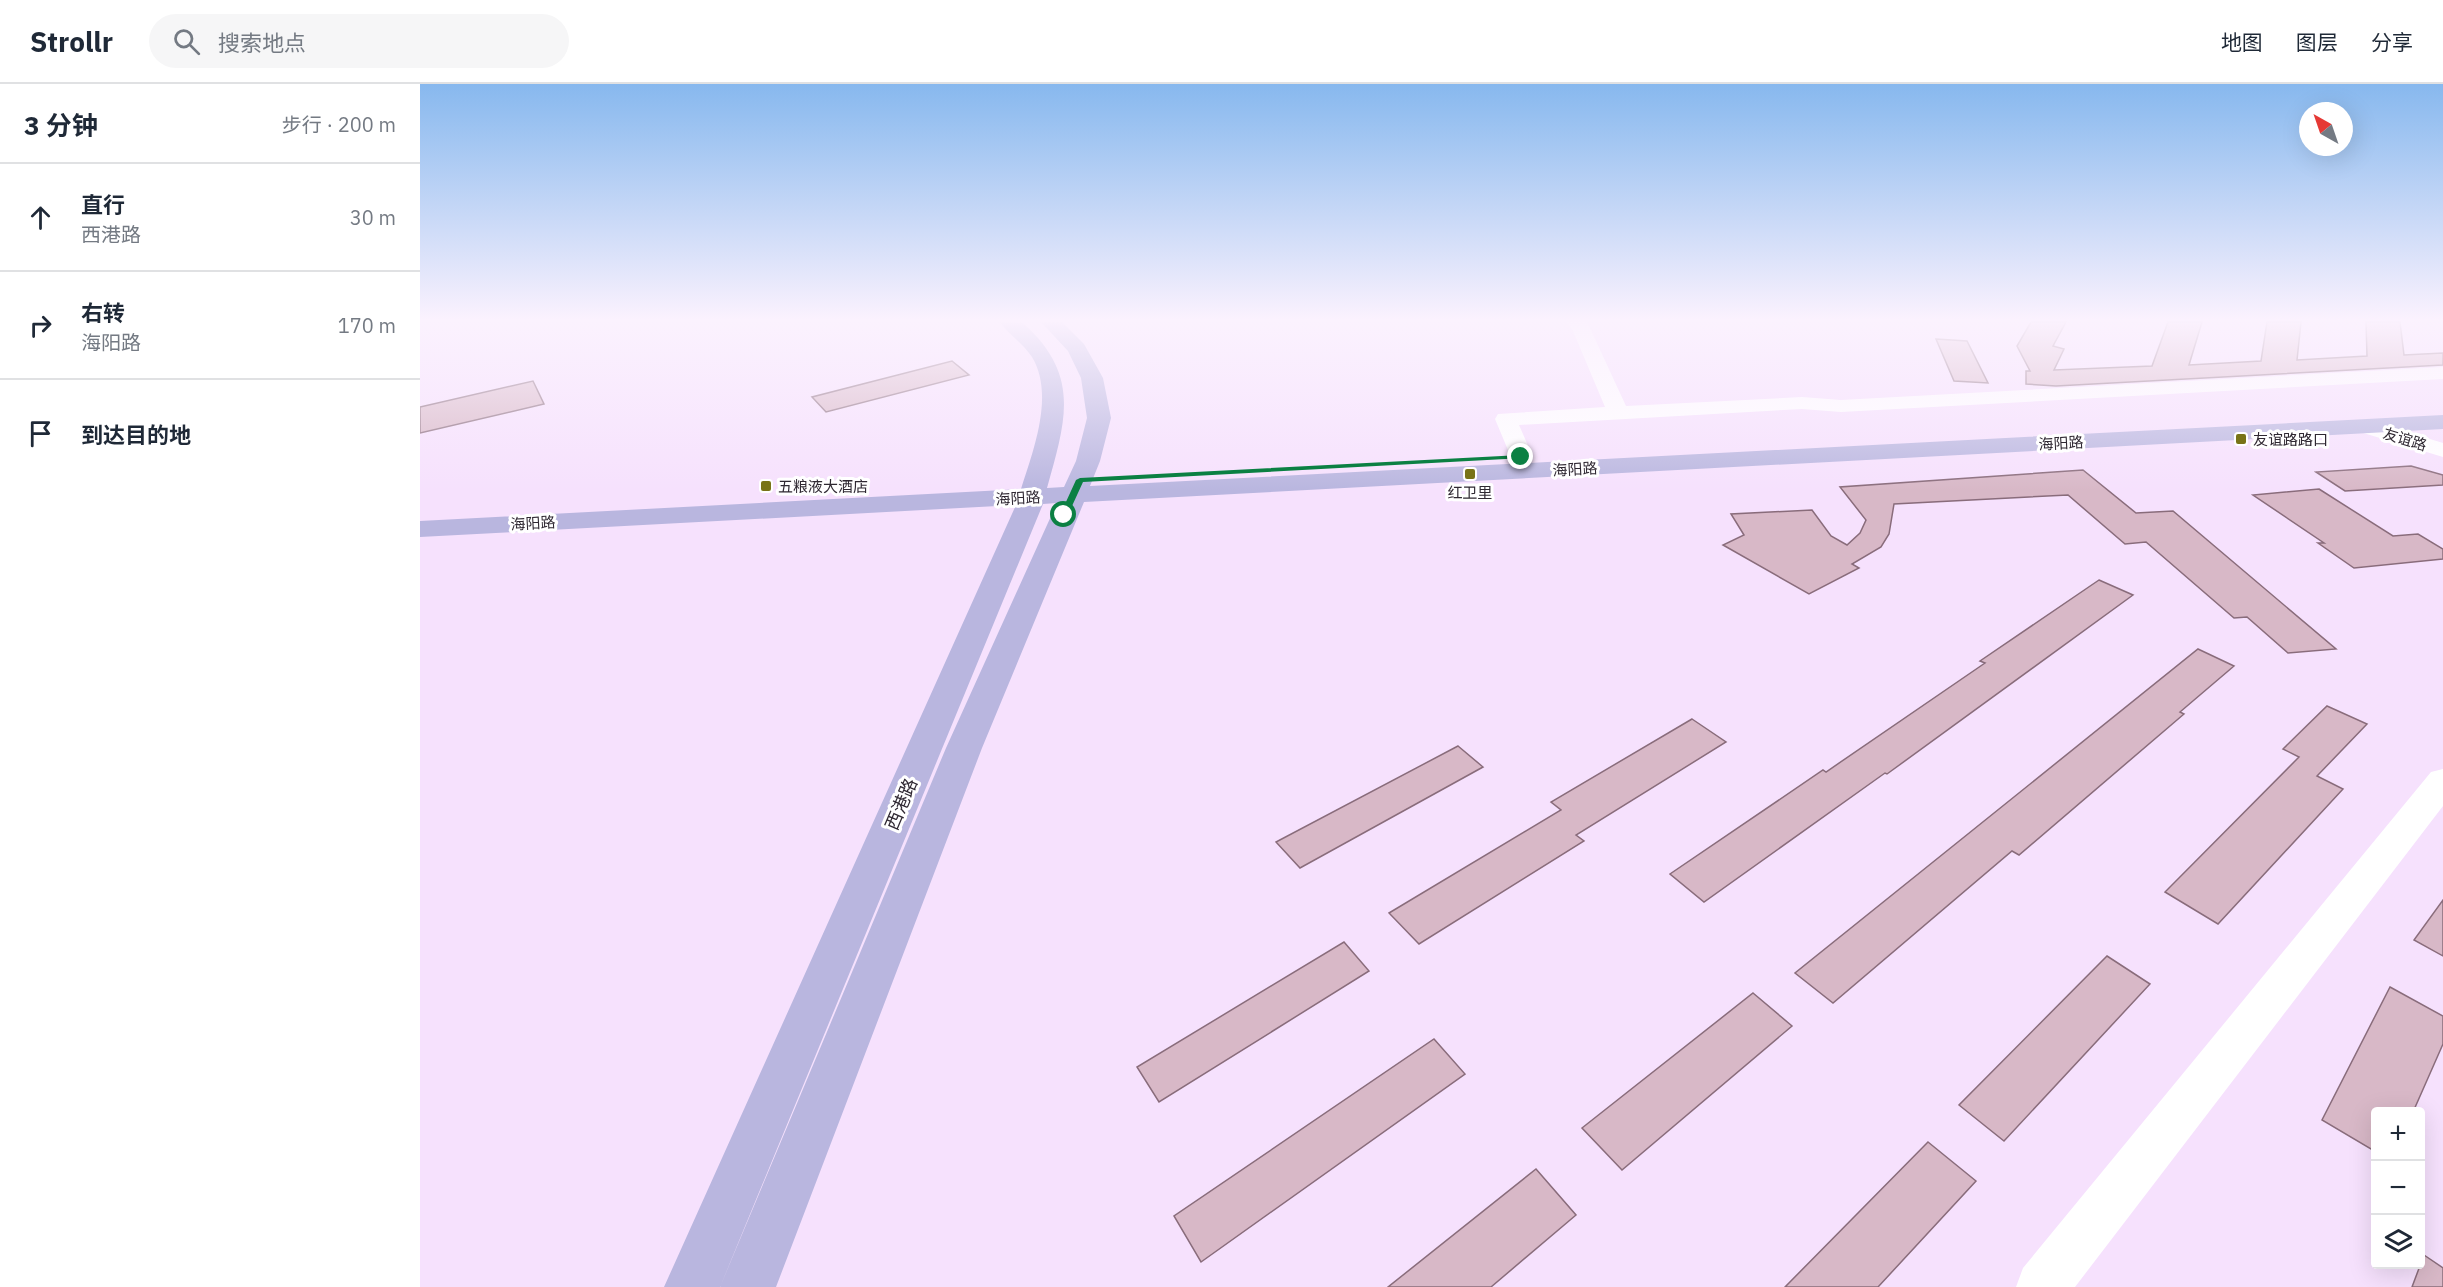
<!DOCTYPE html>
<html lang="zh">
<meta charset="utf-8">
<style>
body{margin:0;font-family:"IBM Plex Sans","Noto Sans SC",sans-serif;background:#f6f6f7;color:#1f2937}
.controls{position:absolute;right:18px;bottom:18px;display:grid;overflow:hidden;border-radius:6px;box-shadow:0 6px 24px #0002}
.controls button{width:54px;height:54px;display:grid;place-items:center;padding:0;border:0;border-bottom:2px solid #e0e1e3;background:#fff;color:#1f2937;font:30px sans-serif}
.compass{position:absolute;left:1879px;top:18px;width:54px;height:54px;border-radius:50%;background:#fff;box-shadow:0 6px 24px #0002;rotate:320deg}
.stop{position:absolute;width:18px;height:18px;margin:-14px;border:4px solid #0b8043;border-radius:50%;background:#fff}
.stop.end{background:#0b8043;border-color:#fff;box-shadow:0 2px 6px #0008}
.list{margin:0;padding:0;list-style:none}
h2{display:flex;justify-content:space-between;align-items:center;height:78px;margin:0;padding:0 24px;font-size:26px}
h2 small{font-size:20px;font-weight:400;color:#747a83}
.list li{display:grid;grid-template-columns:39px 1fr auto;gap:18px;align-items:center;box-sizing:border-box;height:108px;padding:0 24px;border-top:2px solid #e0e1e3}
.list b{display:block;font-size:22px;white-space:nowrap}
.list p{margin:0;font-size:20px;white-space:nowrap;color:#747a83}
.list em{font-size:20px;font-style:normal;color:#747a83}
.icon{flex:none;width:33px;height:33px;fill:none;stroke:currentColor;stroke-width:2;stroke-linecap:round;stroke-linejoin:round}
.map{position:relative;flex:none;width:2023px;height:1203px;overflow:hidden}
header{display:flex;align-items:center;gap:36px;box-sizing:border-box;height:84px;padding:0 30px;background:#fff;border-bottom:2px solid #e0e1e3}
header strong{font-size:28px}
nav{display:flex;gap:33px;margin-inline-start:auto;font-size:21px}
.search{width:420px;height:54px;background:#f6f6f7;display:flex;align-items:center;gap:15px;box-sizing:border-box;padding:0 21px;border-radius:33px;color:#747a83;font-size:22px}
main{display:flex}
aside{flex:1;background:#fff}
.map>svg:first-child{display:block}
.building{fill:#d8b8c7;stroke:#896c7b;stroke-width:1.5}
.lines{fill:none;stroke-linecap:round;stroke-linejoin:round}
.minor{fill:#fff;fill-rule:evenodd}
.major{fill:#b9b6df;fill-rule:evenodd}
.route{fill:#0b8043}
.poi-dot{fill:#787317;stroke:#fff;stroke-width:2}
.labels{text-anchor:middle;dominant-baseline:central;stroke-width:6;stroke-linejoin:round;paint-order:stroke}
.far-poi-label{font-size:15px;fill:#2f2832;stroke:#fff;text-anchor:start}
.far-street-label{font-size:15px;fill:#2f2832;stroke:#fff}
.street-label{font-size:18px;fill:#2f2832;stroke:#fff}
</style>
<header>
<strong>Strollr</strong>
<div class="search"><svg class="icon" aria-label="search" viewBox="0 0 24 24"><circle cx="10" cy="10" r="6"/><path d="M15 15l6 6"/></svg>搜索地点</div>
<nav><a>地图</a><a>图层</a><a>分享</a></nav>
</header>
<main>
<aside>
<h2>3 分钟<small>步行 · 200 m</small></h2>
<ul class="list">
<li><svg class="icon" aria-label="ahead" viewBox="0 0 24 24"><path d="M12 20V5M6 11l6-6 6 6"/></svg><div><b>直行</b><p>西港路</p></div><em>30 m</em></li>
<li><svg class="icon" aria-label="right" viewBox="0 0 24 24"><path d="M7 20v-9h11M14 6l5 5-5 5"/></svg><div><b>右转</b><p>海阳路</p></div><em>170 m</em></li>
<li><svg class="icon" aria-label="arrive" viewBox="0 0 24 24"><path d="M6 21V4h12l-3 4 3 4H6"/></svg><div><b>到达目的地</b></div></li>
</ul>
</aside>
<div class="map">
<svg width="2023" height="1203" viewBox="0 0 2023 1203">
<rect width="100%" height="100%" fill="#f6e1fd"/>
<g class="building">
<polygon points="1611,238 1646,238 1633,262 1644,265 1634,286 1732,282 1748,238 1782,238 1769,281 1841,277 1847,238 1881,238 1877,276 1947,272 1946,238 1980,238 1984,271 2023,269 2023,281 1636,302 1606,300 1606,287 1610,287 1597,262"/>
<polygon points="1516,255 1547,257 1568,299 1534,297"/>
<polygon points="532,277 549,291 406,328 392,313"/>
<polygon points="113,297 124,320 0,349 0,323"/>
<polygon points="1991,382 2023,391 2023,401 1925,407 1896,388"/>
<polygon points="1663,386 1716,429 1753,427 1916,565 1868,569 1827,533 1814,534 1726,458 1705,460 1648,411 1474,420 1469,450 1461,463 1432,480 1439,484 1389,510 1303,461 1324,451 1311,430 1392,426 1411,452 1427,461 1440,449 1446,436 1420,403"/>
<polygon points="1899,405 1973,452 1998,450 2023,465 2023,475 1934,484 1898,459 1904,459 1833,411"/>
<polygon points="1679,496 1713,511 1467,690 1465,689 1284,818 1250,790 1403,686 1406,688 1565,579 1560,577"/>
<polygon points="1778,565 1814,582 1760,628 1764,630 1599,771 1592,767 1413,919 1375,889"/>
<polygon points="1907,622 1947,640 1897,692 1923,705 1798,840 1745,808 1879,673 1863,665"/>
<polygon points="1272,635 1306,658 1156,751 1164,757 999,860 969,829 1141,726 1131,718"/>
<polygon points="1038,662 1063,683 880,784 856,758"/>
<polygon points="2023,816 2023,872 1994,856"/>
<polygon points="924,858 949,887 739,1018 717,983"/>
<polygon points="1687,872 1730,900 1584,1057 1539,1021"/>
<polygon points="1970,903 2023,932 2023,960 1993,1028 1956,1028 1956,1068 1902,1036"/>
<polygon points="1333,909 1372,942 1202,1086 1162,1044"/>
<polygon points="1014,955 1045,990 781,1178 754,1132"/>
<polygon points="1508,1058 1556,1097 1458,1203 1365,1203"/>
<polygon points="1116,1085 1156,1131 1071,1203 968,1203"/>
<polygon points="2004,1171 2023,1184 2023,1203 1992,1203"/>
</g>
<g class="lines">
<g class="minor">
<polygon points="1147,238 1166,238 1169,242 1206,322 1382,313 1421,316 2023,283 2023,295 1421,328 1382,325 1099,341 1113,373 1109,378 1101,380 1093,378 1075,335 1078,330 1185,323 1153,247"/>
<polygon points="1948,336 2023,359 2023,373 1940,348 1937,343 1940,338"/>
<polygon points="2023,685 2023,722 1655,1203 1596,1203 1603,1184 2011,688"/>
</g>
<path class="major" d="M580,238L603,239C661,291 646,336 627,404L644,403L656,377L667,334L661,294L648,267L621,238H642L664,260L683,294L691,334L680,377L670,402L2023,331V345L664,418L562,664L356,1203H300L526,664L637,419L623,420L300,1203H244L596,421L0,453V437L601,405C613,367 635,311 612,273C603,259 589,251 580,238Z"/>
</g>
<linearGradient id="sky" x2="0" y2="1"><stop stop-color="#87b8ee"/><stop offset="0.58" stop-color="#fbf2fe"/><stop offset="1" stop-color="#fbf2fe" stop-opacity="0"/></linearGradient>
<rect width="2023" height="407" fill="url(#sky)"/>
<polygon class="route" points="1101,371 1104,374 663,398 647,433 640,431 656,396 660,394"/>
<g class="poi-dot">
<rect x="1815" y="349" width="12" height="12" rx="3"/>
<rect x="1044" y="384" width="12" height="12" rx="3"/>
<rect x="340" y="396" width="12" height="12" rx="3"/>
</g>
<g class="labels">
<g class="far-poi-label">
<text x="1833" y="355">友谊路路口</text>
<text x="358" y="402">五粮液大酒店</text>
<text x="1050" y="408" text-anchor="middle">红卫里</text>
</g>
<g class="far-street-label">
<text transform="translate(1985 355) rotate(17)">友谊路</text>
<text transform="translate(1641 359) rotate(-3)">海阳路</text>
<text transform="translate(1155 385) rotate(-3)">海阳路</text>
<text transform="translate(598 414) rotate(-3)">海阳路</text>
<text transform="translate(113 439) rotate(-3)">海阳路</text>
</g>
<g class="street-label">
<text transform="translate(481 720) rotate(-67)">西港路</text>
</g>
</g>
</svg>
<div class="controls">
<button>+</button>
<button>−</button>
<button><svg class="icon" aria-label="layers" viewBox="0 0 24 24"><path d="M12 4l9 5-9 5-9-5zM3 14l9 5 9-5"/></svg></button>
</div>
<svg class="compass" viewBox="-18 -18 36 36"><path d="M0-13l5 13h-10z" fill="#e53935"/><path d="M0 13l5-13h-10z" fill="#747a83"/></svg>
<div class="stop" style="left:644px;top:431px"></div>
<div class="stop end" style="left:1101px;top:373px"></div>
</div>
</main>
